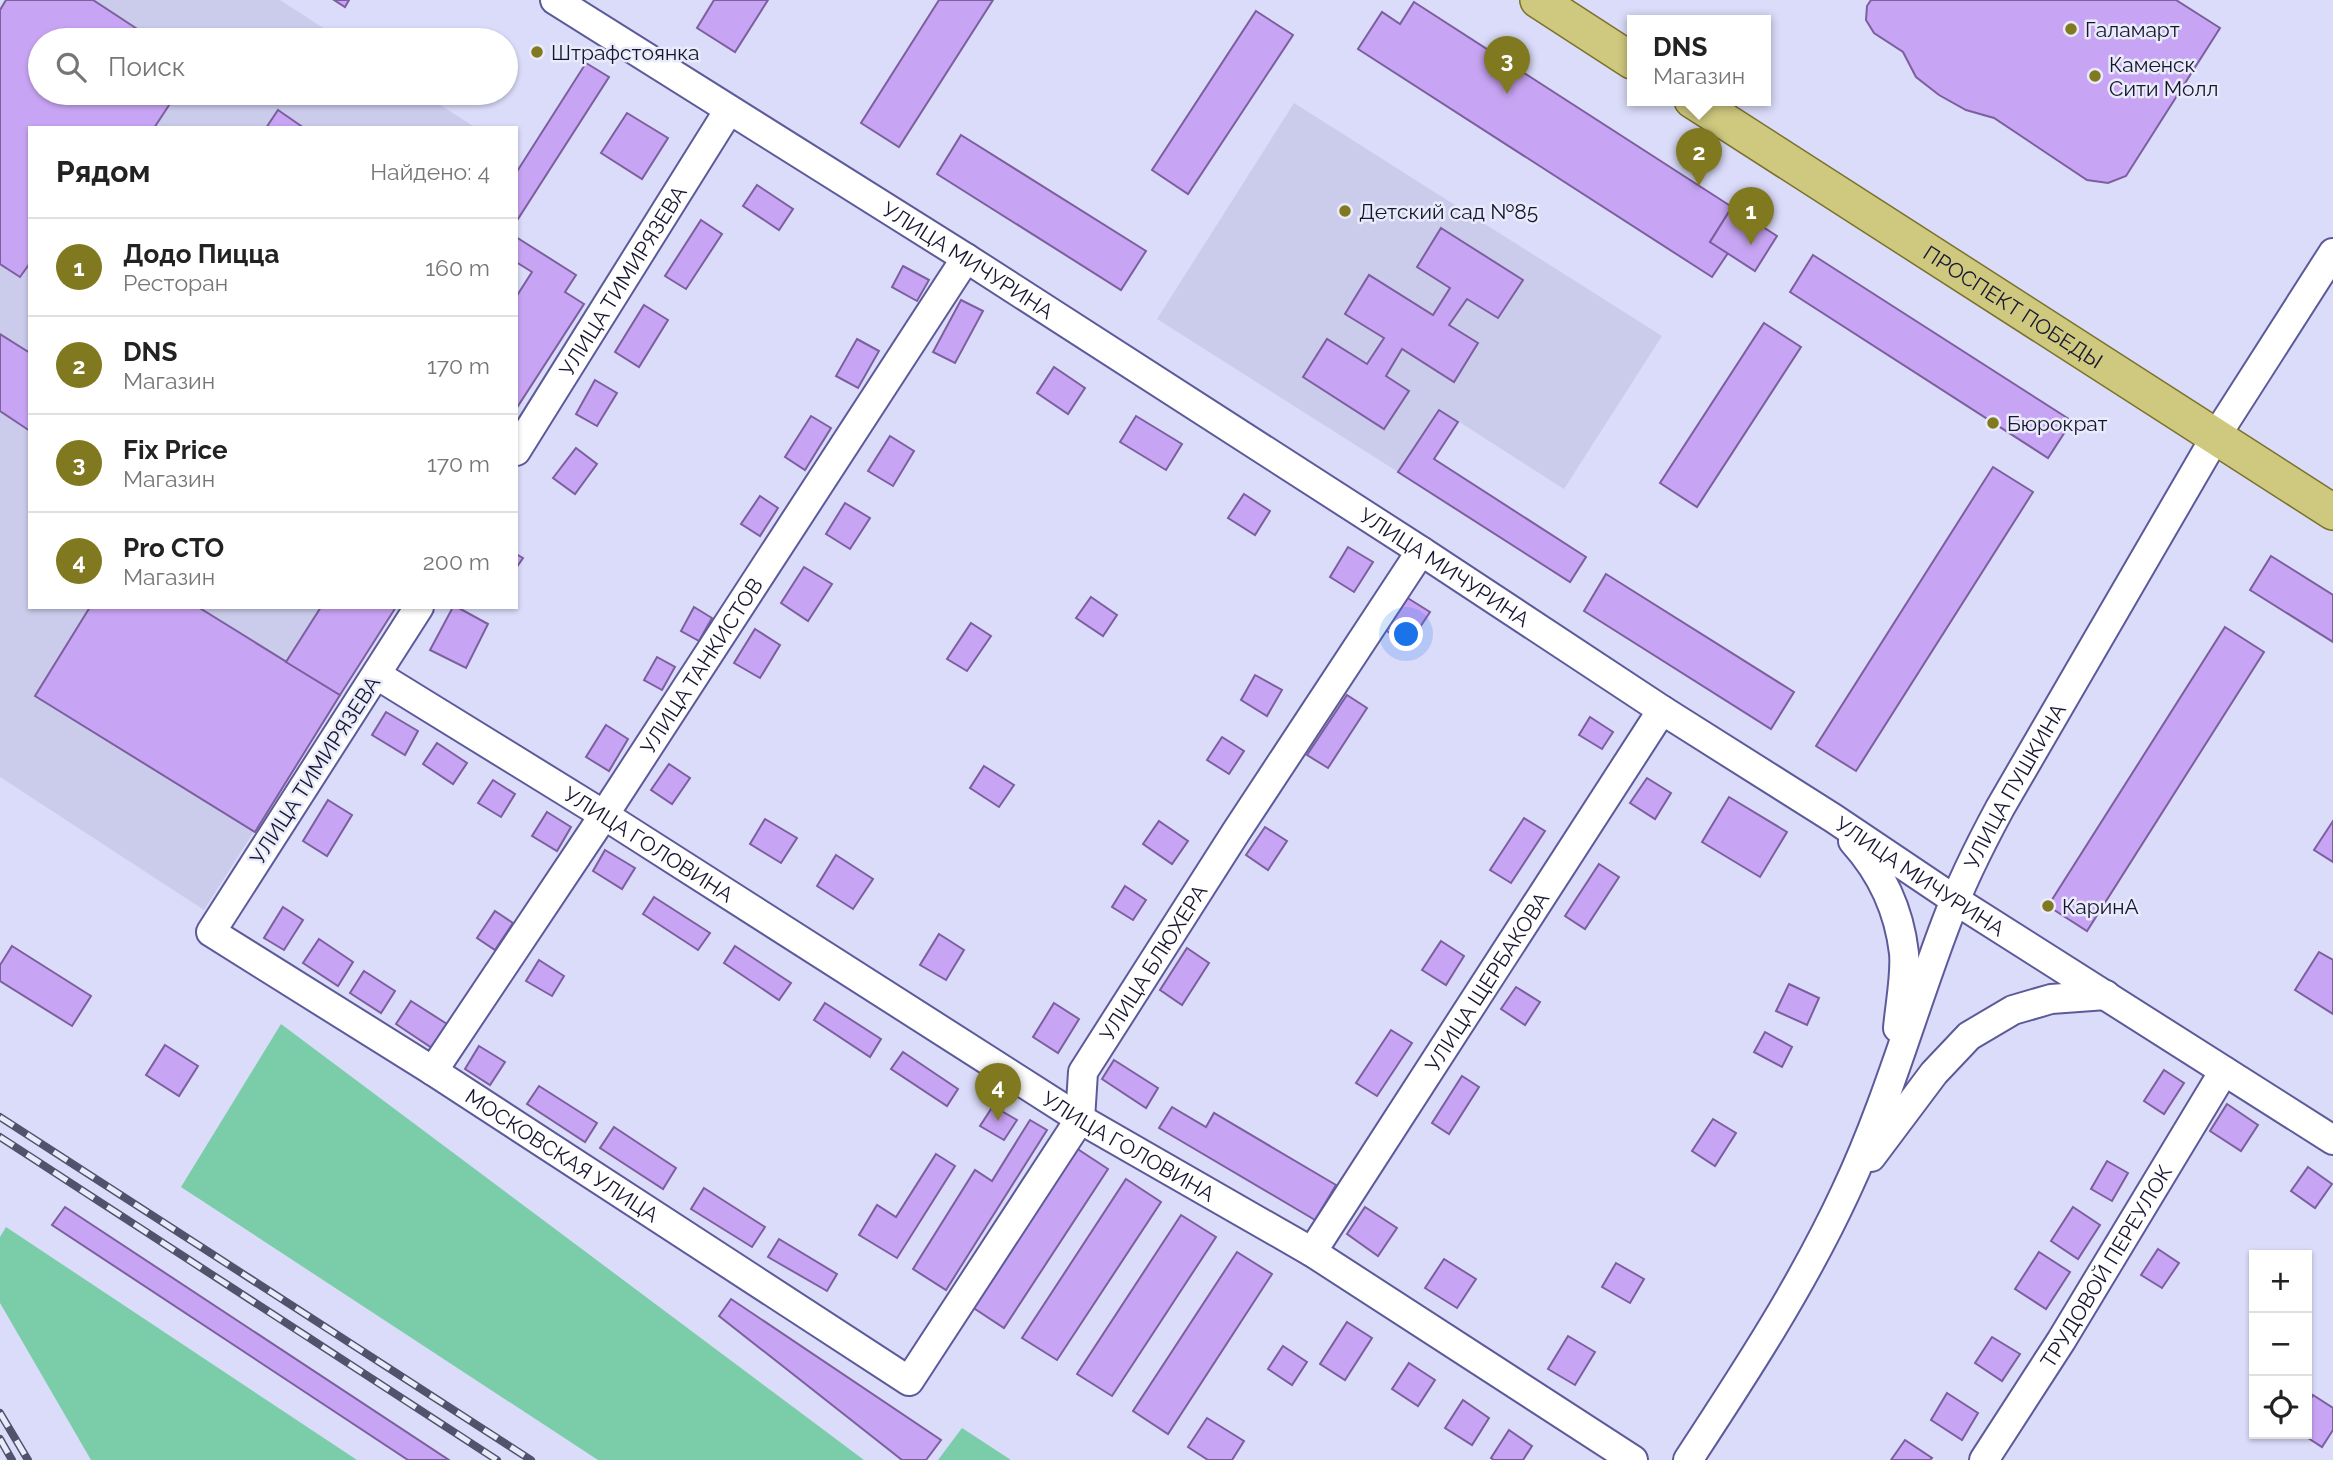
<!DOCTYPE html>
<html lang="ru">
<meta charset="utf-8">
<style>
body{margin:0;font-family:Raleway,sans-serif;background:#f2f2f2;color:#222}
.controls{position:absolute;right:21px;bottom:21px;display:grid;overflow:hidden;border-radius:0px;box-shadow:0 2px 5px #0004}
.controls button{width:63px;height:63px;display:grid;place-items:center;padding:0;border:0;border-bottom:2px solid #e0e0e0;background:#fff;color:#222;font:35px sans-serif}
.you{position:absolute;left:1407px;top:635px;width:24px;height:24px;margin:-18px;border:5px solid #fff;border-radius:50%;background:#1a73e8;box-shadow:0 0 0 10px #1a73e833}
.badge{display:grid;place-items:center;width:46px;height:46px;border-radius:50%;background:#81791f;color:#fff;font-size:23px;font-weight:700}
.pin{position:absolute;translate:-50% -58px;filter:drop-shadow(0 2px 4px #0008)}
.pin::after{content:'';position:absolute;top:37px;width:24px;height:21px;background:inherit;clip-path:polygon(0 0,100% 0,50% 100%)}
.popup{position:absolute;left:1627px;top:15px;width:144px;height:91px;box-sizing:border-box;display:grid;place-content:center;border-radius:0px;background:#fff;filter:drop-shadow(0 2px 5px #0005);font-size:23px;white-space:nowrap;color:#767676}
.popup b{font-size:26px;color:#222}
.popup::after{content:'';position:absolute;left:50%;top:100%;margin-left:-14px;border:14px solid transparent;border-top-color:#fff}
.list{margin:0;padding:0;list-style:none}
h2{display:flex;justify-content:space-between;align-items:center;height:91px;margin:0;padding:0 28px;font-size:30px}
h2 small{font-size:23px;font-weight:400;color:#767676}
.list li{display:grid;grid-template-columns:46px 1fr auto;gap:21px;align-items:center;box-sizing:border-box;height:98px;padding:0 28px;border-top:2px solid #e0e0e0}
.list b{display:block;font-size:26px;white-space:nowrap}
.list p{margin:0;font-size:23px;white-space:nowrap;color:#767676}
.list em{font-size:23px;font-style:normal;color:#767676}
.icon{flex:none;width:38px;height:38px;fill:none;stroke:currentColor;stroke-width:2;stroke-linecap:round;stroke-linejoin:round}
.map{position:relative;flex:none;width:2333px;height:1460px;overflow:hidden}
.search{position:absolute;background:#fff;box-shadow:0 2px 5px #0004;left:28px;top:28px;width:490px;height:77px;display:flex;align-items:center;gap:18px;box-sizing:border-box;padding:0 24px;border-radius:38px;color:#767676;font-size:26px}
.panel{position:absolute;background:#fff;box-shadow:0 2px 5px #0004;left:28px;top:126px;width:490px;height:483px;border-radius:0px}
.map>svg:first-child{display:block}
.built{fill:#cbccec}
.green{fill:#7bcda9}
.building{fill:#c8a5f4;stroke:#7c5f9e;stroke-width:2}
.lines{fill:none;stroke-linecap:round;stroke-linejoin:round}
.minor-casing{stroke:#5d5a9a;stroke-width:32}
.major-casing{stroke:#7a722b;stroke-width:38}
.minor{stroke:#fff;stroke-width:28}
.major{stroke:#cfc87f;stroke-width:35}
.rail-casing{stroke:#53526d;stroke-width:8}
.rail{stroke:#eaebfa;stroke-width:5;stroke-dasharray:16;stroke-linecap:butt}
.poi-dot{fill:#81791f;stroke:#eaebfa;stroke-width:2.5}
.labels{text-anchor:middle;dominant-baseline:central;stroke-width:5;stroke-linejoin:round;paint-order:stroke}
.poi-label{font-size:21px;fill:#171630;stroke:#eaebfa;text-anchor:start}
.street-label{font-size:21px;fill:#171630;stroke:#eaebfa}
</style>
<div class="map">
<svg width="2333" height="1460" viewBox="0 0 2333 1460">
<rect width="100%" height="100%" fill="#dbdcfa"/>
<g class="built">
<polygon points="6,0 280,0 342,40 40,40 40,93 422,93 476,128 30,128 30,607 396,607 204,910 0,777 0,10"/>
<polygon points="1294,103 1662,336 1564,489 1439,409 1398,472 1157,319"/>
</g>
<g class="green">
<polygon points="281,1024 864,1460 598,1460 181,1187"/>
<polygon points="6,1227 357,1460 91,1460 0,1303 0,1237"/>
<polygon points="962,1428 1011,1460 938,1460"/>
</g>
<g class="building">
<polygon points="6,0 93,0 154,40 40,40 40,93 177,93 154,128 30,128 30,263 20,277 0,264 0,10"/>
<polygon points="334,0 349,0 345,7"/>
<polygon points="714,0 768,0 735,52 697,28"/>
<polygon points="939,0 993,0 899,147 861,123"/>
<polygon points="1871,0 2176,0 2220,28 2126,176 2108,183 2087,180 1994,118 1966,110 1939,95 1916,77 1903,52 1874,33 1866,20 1867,6"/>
<polygon points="1414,2 1732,207 1710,242 1728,253 1712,277 1358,49 1382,12 1400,24"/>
<polygon points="1256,11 1293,35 1188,194 1152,170"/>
<polygon points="586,63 609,77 516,222 516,173"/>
<polygon points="278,110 304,128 266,128"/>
<polygon points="627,113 668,138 642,179 601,153"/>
<polygon points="961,135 1146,251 1121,290 937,174"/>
<polygon points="757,185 793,209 779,230 743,206"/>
<polygon points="1732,207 1777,236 1755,271 1710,242"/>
<polygon points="701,220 722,234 686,289 665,276"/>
<polygon points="1441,228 1523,280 1498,318 1467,299 1449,325 1478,343 1454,382 1402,349 1386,376 1409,391 1384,429 1303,377 1327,339 1367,364 1384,338 1345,314 1369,275 1433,315 1450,288 1417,267"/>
<polygon points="516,237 576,275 565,292 584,304 516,409 516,297 532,272 516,262"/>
<polygon points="1813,255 2072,421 2048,458 1790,292"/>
<polygon points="903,266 929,280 917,301 892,287"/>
<polygon points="961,300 983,311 955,363 933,352"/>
<polygon points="644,305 668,320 639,367 615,352"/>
<polygon points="1764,323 1801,347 1697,507 1660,483"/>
<polygon points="0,334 30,353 30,431 0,411"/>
<polygon points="857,339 879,351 858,388 836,376"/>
<polygon points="1054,367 1085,388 1068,414 1037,393"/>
<polygon points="595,380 617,393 597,426 576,414"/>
<polygon points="1439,410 1458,422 1434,459 1586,557 1570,582 1398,472"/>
<polygon points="811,416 831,428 805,470 785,457"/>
<polygon points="1136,416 1182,444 1166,470 1120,442"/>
<polygon points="890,436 914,451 893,486 868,471"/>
<polygon points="576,448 597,464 575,494 553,478"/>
<polygon points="1993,467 2033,492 1856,771 1816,746"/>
<polygon points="1244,494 1270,511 1255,535 1228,518"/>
<polygon points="760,496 778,508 760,536 741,524"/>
<polygon points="845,503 870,518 850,549 826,534"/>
<polygon points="1348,547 1373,562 1354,592 1330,577"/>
<polygon points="516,554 523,558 516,568"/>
<polygon points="2271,556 2333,595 2333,642 2250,590"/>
<polygon points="804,567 832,584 808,621 781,603"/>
<polygon points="1606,574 1794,692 1771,729 1584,611"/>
<polygon points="1091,597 1117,615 1103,636 1076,618"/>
<polygon points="1406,597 1430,612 1408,645 1384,629"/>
<polygon points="90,607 198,607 340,695 255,832 35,696"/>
<polygon points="321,607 396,607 340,695 286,662"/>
<polygon points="453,607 457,607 488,624 466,668 430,650"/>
<polygon points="694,607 712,618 699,641 681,631"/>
<polygon points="971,623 991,636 967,671 947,659"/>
<polygon points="2225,627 2264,652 2087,931 2048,906"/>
<polygon points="755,629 780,645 760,678 734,663"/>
<polygon points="657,657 675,667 662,690 644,680"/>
<polygon points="1255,675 1282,690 1267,716 1241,700"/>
<polygon points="1347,695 1367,708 1328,768 1307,755"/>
<polygon points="386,712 418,731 405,755 372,735"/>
<polygon points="1590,717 1613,732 1602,749 1579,735"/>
<polygon points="606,725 628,739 609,771 586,757"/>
<polygon points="1222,737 1244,751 1229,774 1207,760"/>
<polygon points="437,743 467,763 453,784 423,764"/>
<polygon points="669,764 690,778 672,804 651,790"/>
<polygon points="984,766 1014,785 999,807 970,788"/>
<polygon points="1647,778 1671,793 1655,819 1630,803"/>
<polygon points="493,780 515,794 501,817 478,803"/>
<polygon points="1729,797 1787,832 1760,877 1702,842"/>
<polygon points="328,800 352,815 327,856 303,841"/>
<polygon points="547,812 571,827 557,851 532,836"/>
<polygon points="1524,818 1545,831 1511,883 1490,870"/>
<polygon points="765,819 797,838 781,863 750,844"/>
<polygon points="1159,821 1188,841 1172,864 1143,844"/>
<polygon points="2333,821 2333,862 2314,850"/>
<polygon points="1265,827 1287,841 1268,870 1246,855"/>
<polygon points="605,850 635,868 622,889 593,871"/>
<polygon points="836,855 873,879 853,909 817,886"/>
<polygon points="1599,864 1619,877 1585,929 1565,916"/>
<polygon points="1125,886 1146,900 1133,920 1112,907"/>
<polygon points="654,897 710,933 698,950 643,914"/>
<polygon points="283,907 303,920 284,950 264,938"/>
<polygon points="495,911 513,923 495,950 477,938"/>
<polygon points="939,934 964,950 946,980 920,965"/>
<polygon points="319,939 353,962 338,986 303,963"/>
<polygon points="1441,941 1464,956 1446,985 1422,970"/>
<polygon points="12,946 91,996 72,1026 0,981 0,965"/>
<polygon points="735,946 791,983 779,1000 724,963"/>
<polygon points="1187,948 1209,963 1182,1005 1160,990"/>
<polygon points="2319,952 2333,960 2333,1014 2295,990"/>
<polygon points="539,960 564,976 552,996 526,981"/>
<polygon points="364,971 395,991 381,1013 350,993"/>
<polygon points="1789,984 1819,998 1807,1025 1776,1011"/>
<polygon points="1516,987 1540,1002 1525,1025 1501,1009"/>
<polygon points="411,1001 447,1024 432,1048 396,1024"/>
<polygon points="825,1003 881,1039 870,1057 814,1020"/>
<polygon points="1054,1003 1079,1019 1058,1053 1033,1037"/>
<polygon points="1391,1030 1412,1043 1377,1096 1356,1083"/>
<polygon points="1765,1032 1792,1047 1782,1067 1754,1052"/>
<polygon points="165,1045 198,1066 179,1096 146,1075"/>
<polygon points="479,1046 505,1062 490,1085 465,1069"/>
<polygon points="903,1052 958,1089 947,1106 891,1069"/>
<polygon points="1114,1060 1158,1088 1146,1108 1102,1079"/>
<polygon points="2164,1070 2184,1083 2164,1114 2144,1101"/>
<polygon points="1462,1076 1479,1087 1449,1134 1432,1123"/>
<polygon points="539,1086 597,1123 585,1142 527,1104"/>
<polygon points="2227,1104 2258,1125 2241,1151 2210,1131"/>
<polygon points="993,1106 1017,1120 1004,1140 980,1126"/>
<polygon points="1172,1107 1206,1127 1214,1113 1336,1185 1315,1220 1159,1128"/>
<polygon points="1713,1119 1736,1133 1715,1166 1692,1151"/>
<polygon points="1030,1120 1047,1130 946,1290 913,1269 975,1170 992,1181"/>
<polygon points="614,1127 676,1168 663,1189 600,1148"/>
<polygon points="1073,1146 1108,1169 1004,1328 969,1305"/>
<polygon points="936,1154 955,1166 897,1258 859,1235 877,1205 896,1217"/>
<polygon points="2107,1161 2128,1173 2112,1201 2091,1189"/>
<polygon points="2308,1167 2332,1184 2315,1208 2291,1191"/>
<polygon points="1126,1179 1161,1202 1057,1360 1022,1338"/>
<polygon points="704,1188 765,1227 752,1247 691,1209"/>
<polygon points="65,1207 449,1460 408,1460 52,1225"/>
<polygon points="1365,1207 1397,1228 1378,1256 1347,1234"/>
<polygon points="2073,1207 2100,1225 2078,1259 2051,1241"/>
<polygon points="1181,1215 1216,1237 1112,1396 1077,1374"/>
<polygon points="779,1239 837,1274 827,1291 768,1257"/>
<polygon points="2158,1249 2179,1263 2162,1288 2141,1275"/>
<polygon points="1237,1252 1272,1274 1168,1434 1133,1411"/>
<polygon points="2039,1252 2070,1272 2046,1309 2015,1289"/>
<polygon points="1444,1259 1476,1279 1457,1308 1425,1288"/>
<polygon points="1616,1263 1644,1279 1630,1303 1602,1287"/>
<polygon points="731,1299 941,1440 926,1460 902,1460 719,1316"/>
<polygon points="1347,1322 1372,1338 1345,1380 1320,1364"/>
<polygon points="1568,1336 1595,1352 1575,1385 1548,1369"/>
<polygon points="1992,1337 2020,1354 2002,1381 1975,1363"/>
<polygon points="1283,1346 1307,1362 1292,1385 1268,1369"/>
<polygon points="1409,1363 1435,1380 1418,1406 1392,1389"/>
<polygon points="1947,1393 1978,1413 1962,1440 1931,1420"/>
<polygon points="2313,1395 2333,1408 2333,1430 2322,1447 2302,1434 2307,1434 2307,1405"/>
<polygon points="1463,1400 1489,1418 1472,1445 1445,1428"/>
<polygon points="1207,1418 1244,1441 1232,1460 1208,1460 1188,1447"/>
<polygon points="1509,1430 1532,1446 1523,1460 1494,1460 1491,1458"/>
<polygon points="1905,1440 1932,1458 1930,1460 1891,1460"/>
</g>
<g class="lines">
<defs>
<g id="minor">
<path id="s1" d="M555,0L966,258L1421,551L1662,710L1833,818L1955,900L2333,1140"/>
<path id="s2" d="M516,451L729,110"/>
<path id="s3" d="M419,607L211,932L433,1071L909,1381L1080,1119L1083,1072L1236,832L1421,551"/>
<path id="s4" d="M377,675L604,815L1080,1119L1312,1252L1633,1460"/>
<path d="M1853,841C1882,873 1899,910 1904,953C1906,975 1900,1005 1898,1028"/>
<path id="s5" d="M433,1071L604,815L966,258"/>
<polyline points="1871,1157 1934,1073 1969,1036 2013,1010 2051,999 2106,995"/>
<path id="s6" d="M1312,1252L1662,710"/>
<path id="s7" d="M1688,1460C1745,1373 1802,1286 1846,1191C1887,1104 1912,1012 1946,923C1961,883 1980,845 2000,808L2216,436L2333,253"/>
<path id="s8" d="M1984,1460L2061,1341L2224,1071"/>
</g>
<g id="major">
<polyline points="1538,0 1632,61"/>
<path id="s9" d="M1692,100L2333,512"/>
</g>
</defs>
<use href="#minor" class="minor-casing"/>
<use href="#major" class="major-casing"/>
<use href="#minor" class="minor"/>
<use href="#major" class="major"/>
<defs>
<g id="rail">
<polyline points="0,1117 531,1460"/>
<polyline points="0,1137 497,1460"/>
<polyline points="0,1413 28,1460"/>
<polyline points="0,1439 12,1460"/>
</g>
</defs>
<use href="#rail" class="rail-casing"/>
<use href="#rail" class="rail"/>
</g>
<g class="poi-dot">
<circle cx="2071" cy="29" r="7"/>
<circle cx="537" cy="52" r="7"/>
<circle cx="2095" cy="76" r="7"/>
<circle cx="1345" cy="211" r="7"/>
<circle cx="1993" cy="423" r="7"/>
<circle cx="2048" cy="906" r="7"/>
</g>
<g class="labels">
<g class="poi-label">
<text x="2085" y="29">Галамарт</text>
<text x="551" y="52">Штрафстоянка</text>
<text x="2109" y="64">Каменск<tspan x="2109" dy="24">Сити Молл</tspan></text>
<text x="1359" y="211">Детский сад №85</text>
<text x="2007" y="423">Бюрократ</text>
<text x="2062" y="906">КаринА</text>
</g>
<g class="street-label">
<text stroke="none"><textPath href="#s1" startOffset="488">УЛИЦА МИЧУРИНА</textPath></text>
<text stroke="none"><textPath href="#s2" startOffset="201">УЛИЦА ТИМИРЯЗЕВА</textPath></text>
<text stroke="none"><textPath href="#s9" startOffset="382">ПРОСПЕКТ ПОБЕДЫ</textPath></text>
<text stroke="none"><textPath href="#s1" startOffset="1055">УЛИЦА МИЧУРИНА</textPath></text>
<text stroke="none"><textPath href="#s5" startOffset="486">УЛИЦА ТАНКИСТОВ</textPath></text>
<text transform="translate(315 770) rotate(-57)">УЛИЦА ТИМИРЯЗЕВА</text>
<text stroke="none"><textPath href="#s7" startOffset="752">УЛИЦА ПУШКИНА</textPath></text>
<text stroke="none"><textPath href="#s4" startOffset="320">УЛИЦА ГОЛОВИНА</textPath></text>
<text stroke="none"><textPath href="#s1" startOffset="1622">УЛИЦА МИЧУРИНА</textPath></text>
<text stroke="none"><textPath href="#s3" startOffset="1706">УЛИЦА БЛЮХЕРА</textPath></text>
<text stroke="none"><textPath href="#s6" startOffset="322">УЛИЦА ЩЕРБАКОВА</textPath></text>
<text stroke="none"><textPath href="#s4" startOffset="887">УЛИЦА ГОЛОВИНА</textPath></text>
<text stroke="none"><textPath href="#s3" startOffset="802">МОСКОВСКАЯ УЛИЦА</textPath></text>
<text stroke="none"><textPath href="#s8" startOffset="229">ТРУДОВОЙ ПЕРЕУЛОК</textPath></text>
</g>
</g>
</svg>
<div class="controls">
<button>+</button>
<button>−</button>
<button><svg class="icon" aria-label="locate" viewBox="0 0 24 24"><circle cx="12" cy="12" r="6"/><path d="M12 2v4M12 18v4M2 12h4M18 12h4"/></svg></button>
</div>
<div class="you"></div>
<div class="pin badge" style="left:1751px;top:245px">1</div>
<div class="pin badge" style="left:1699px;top:186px">2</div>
<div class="popup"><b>DNS</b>Магазин</div>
<div class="pin badge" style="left:1507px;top:94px">3</div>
<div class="pin badge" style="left:998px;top:1121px">4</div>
<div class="search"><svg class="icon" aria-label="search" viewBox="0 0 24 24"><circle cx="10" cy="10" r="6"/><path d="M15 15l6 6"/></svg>Поиск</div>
<section class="panel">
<h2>Рядом<small>Найдено: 4</small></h2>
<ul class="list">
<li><span class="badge">1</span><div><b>Додо Пицца</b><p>Ресторан</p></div><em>160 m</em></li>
<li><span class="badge">2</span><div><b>DNS</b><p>Магазин</p></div><em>170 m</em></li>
<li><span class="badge">3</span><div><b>Fix Price</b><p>Магазин</p></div><em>170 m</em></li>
<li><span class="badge">4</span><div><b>Pro СТО</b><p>Магазин</p></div><em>200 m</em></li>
</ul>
</section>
</div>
